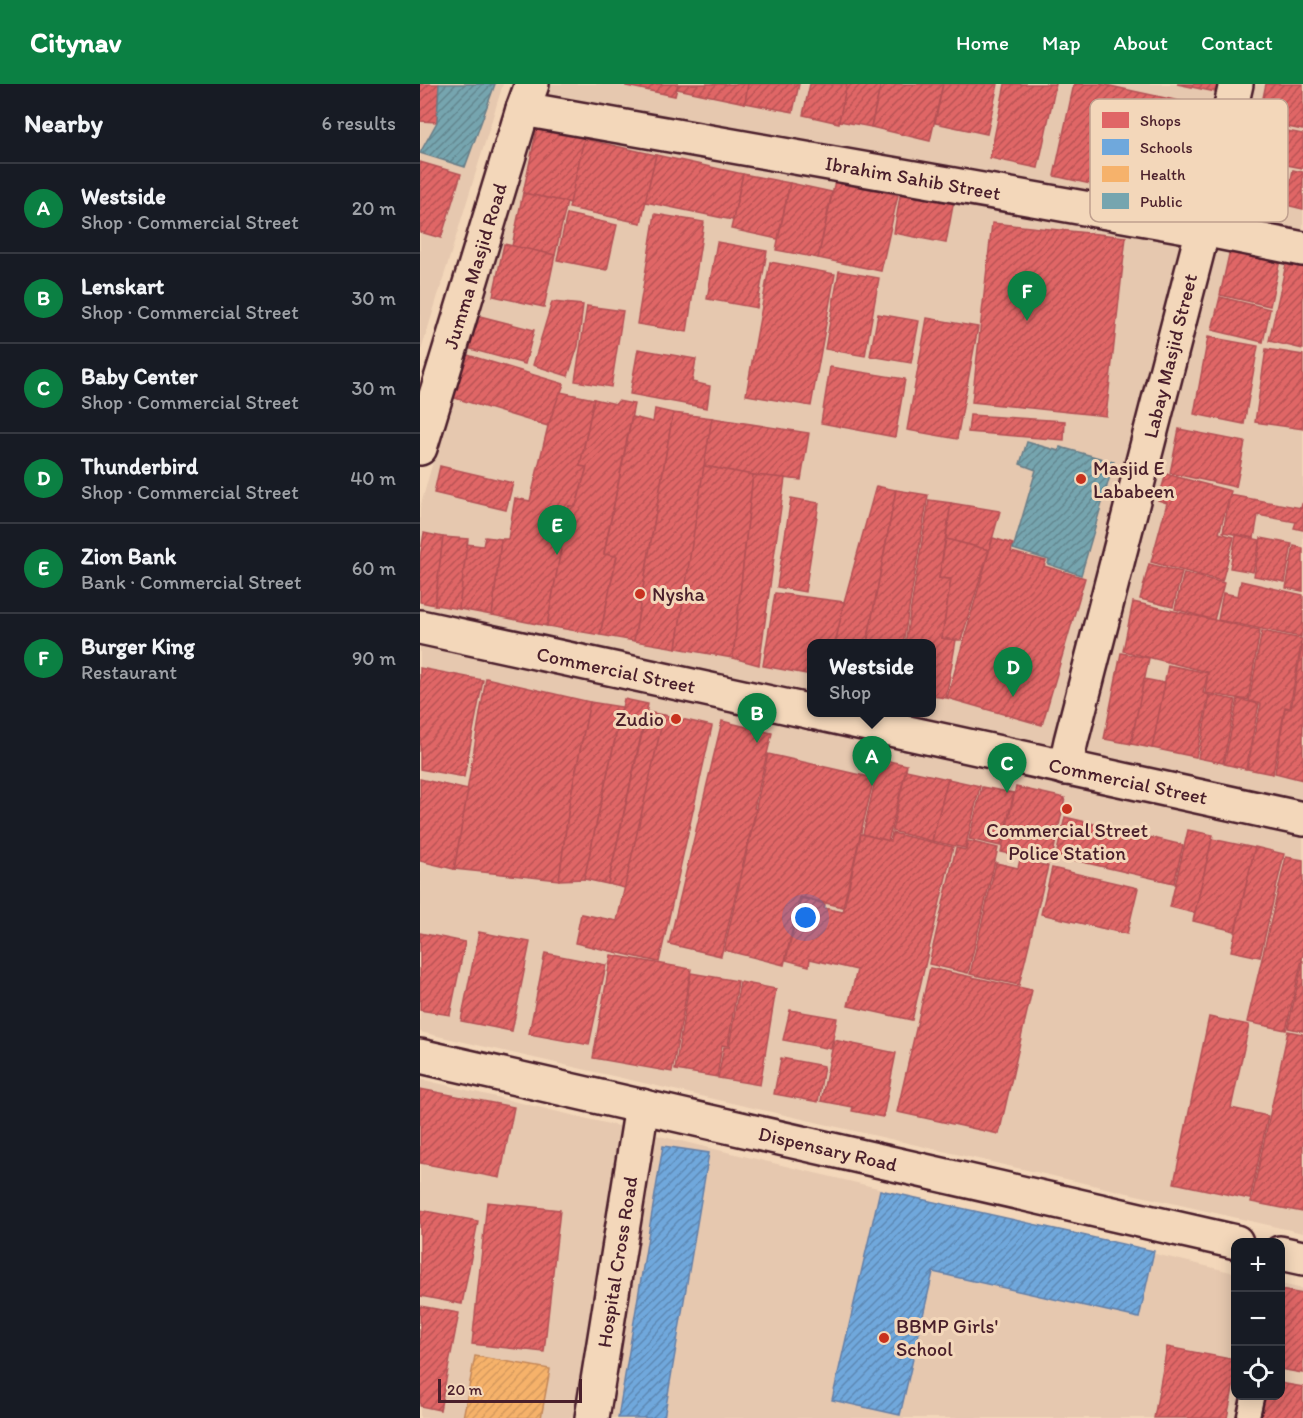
<!DOCTYPE html>
<meta charset="utf-8">
<style>
body{margin:0;font-family:Itim,sans-serif;background:#20242c;color:#f1f3f6}
.controls{position:absolute;right:18px;bottom:18px;display:grid;overflow:hidden;border-radius:12px;box-shadow:0 3px 15px #0003}
.controls button{width:54px;height:54px;display:grid;place-items:center;padding:0;border:0;border-bottom:2px solid #363941;background:#171b24;color:#f1f3f6;font:30px sans-serif}
.scale{position:absolute;left:18px;bottom:15px;width:144px;box-sizing:border-box;padding-left:6px;border:3px solid #4a1f2b;border-top:0;font-size:16px;line-height:21px;white-space:nowrap;color:#4a1f2b;-webkit-text-stroke:4px #f3d7ba;paint-order:stroke}
.you{position:absolute;left:386px;top:834px;width:21px;height:21px;margin:-15px;border:4px solid #fff;border-radius:50%;background:#1a73e8;box-shadow:0 0 0 9px #1a73e833}
.badge{display:grid;place-items:center;width:39px;height:39px;border-radius:50%;background:#0b8043;color:#fff;font-size:20px;font-weight:700}
.pin{position:absolute;translate:-50% -50px;filter:drop-shadow(0 2px 3px #0008)}
.pin::after{content:'';position:absolute;top:32px;width:21px;height:18px;background:inherit;clip-path:polygon(0 0,100% 0,50% 100%)}
.popup{position:absolute;left:387px;top:555px;width:129px;height:78px;box-sizing:border-box;display:grid;place-content:center;border-radius:12px;background:#171b24;filter:drop-shadow(0 2px 4px #0005);font-size:20px;white-space:nowrap;color:#9ea1a6}
.popup b{font-size:22px;color:#f1f3f6}
.popup::after{content:'';position:absolute;left:50%;top:100%;margin-left:-12px;border:12px solid transparent;border-top-color:#171b24}
.list{margin:0;padding:0;list-style:none}
h2{display:flex;justify-content:space-between;align-items:center;height:78px;margin:0;padding:0 24px;font-size:26px}
h2 small{font-size:20px;font-weight:400;color:#9ea1a6}
.list li{display:grid;grid-template-columns:39px 1fr auto;gap:18px;align-items:center;box-sizing:border-box;height:90px;padding:0 24px;border-top:2px solid #363941}
.list b{display:block;font-size:22px;white-space:nowrap}
.list p{margin:0;font-size:20px;white-space:nowrap;color:#9ea1a6}
.list em{font-size:20px;font-style:normal;color:#9ea1a6}
.icon{flex:none;width:33px;height:33px;fill:none;stroke:currentColor;stroke-width:2;stroke-linecap:round;stroke-linejoin:round}
.map{position:relative;flex:none;width:883px;height:1334px;overflow:hidden}
header{display:flex;align-items:center;gap:36px;box-sizing:border-box;height:84px;padding:0 30px;background:#0b8043;color:#fff}
header strong{font-size:28px}
nav{display:flex;gap:33px;margin-inline-start:auto;font-size:21px}
main{display:flex}
aside{flex:1;background:#171b24}
.map>svg:first-child{display:block}
.built{fill:#e6c8af;fill-rule:evenodd}
.shops{fill:url(#shops-hatch);stroke:#b35154;stroke-width:1.5}
.schools{fill:url(#schools-hatch);stroke:#647fa7;stroke-width:1.5}
.health{fill:url(#health-hatch);stroke:#c28658;stroke-width:1.5}
.public{fill:url(#public-hatch);stroke:#697d87;stroke-width:1.5}
.lines{fill:none;stroke-linecap:round;stroke-linejoin:round}
.lane-casing{stroke:#4a1f2b;stroke-width:26}
.street-casing{stroke:#4a1f2b;stroke-width:38}
.lane{stroke:#f3d7ba;stroke-width:21}
.street{stroke:#f3d7ba;stroke-width:33}
.poi-dot{fill:#c8321e;stroke:#f3d7ba;stroke-width:2}
.labels{text-anchor:middle;dominant-baseline:central;stroke-width:6;stroke-linejoin:round;paint-order:stroke}
.street-label{font-size:20px;fill:#4a1f2b;stroke:#f3d7ba}
.poi-label{font-size:20px;fill:#4a1f2b;stroke:#f3d7ba;text-anchor:start}
.key{fill:#f3d7ba;stroke:#c0a08f;stroke-width:1.5}
.key-label{font-size:16px;fill:#4a1f2b}
</style>
<header>
<strong>Citynav</strong>
<nav><a>Home</a><a>Map</a><a>About</a><a>Contact</a></nav>
</header>
<main>
<aside>
<h2>Nearby<small>6 results</small></h2>
<ul class="list">
<li><span class="badge">A</span><div><b>Westside</b><p>Shop · Commercial Street</p></div><em>20 m</em></li>
<li><span class="badge">B</span><div><b>Lenskart</b><p>Shop · Commercial Street</p></div><em>30 m</em></li>
<li><span class="badge">C</span><div><b>Baby Center</b><p>Shop · Commercial Street</p></div><em>30 m</em></li>
<li><span class="badge">D</span><div><b>Thunderbird</b><p>Shop · Commercial Street</p></div><em>40 m</em></li>
<li><span class="badge">E</span><div><b>Zion Bank</b><p>Bank · Commercial Street</p></div><em>60 m</em></li>
<li><span class="badge">F</span><div><b>Burger King</b><p>Restaurant</p></div><em>90 m</em></li>
</ul>
</aside>
<div class="map">
<svg width="883" height="1334" viewBox="0 0 883 1334">
<defs>
<pattern id="shops-hatch" width="6" height="6" patternUnits="userSpaceOnUse" patternTransform="scale(1.5)"><rect width="6" height="6" fill="#e06666"/><path d="M-1 1l2-2M0 6l6-6M5 7l2-2" fill="none" stroke="#b85354"/></pattern>
<pattern id="schools-hatch" width="6" height="6" patternUnits="userSpaceOnUse" patternTransform="scale(1.5)"><rect width="6" height="6" fill="#6fa8dc"/><path d="M-1 1l2-2M0 6l6-6M5 7l2-2" fill="none" stroke="#5d88b3"/></pattern>
<pattern id="health-hatch" width="6" height="6" patternUnits="userSpaceOnUse" patternTransform="scale(1.5)"><rect width="6" height="6" fill="#f6b26b"/><path d="M-1 1l2-2M0 6l6-6M5 7l2-2" fill="none" stroke="#d4995d"/></pattern>
<pattern id="public-hatch" width="6" height="6" patternUnits="userSpaceOnUse" patternTransform="scale(1.5)"><rect width="6" height="6" fill="#76a5af"/><path d="M-1 1l2-2M0 6l6-6M5 7l2-2" fill="none" stroke="#63868f"/></pattern>
</defs>
<rect width="100%" height="100%" fill="#f3d7ba"/>
<filter id="ink" filterUnits="userSpaceOnUse"><feTurbulence type="fractalNoise" baseFrequency=".0167" numOctaves="2"/><feDisplacementMap in="SourceGraphic" scale="12" xChannelSelector="R" yChannelSelector="G"/><feConvolveMatrix kernelMatrix="1 2 1 2 8 2 1 2 1" color-interpolation-filters="sRGB"/></filter>
<g filter="url(#ink)">
<g class="built">
<polygon points="0,0 83,0 0,270"/>
<path d="M124,0H883V1149L0,948V424L109,36ZM392,560H512V628H392Z"/>
<polygon points="0,995 815,1189 816,1312 860,1312 861,1200 883,1205 883,1334 0,1334"/>
</g>
<g class="shops">
<polygon points="0,0 19,0 17,38 0,37"/>
<polygon points="207,0 258,0 255,12 206,2"/>
<polygon points="258,0 328,0 325,19 257,5"/>
<polygon points="328,0 379,0 373,28 325,19"/>
<polygon points="390,0 427,0 419,39 383,31"/>
<polygon points="427,0 461,0 451,43 419,37"/>
<polygon points="461,0 523,0 510,57 451,43"/>
<polygon points="523,0 578,0 567,50 515,39"/>
<polygon points="585,0 636,0 618,84 570,74"/>
<polygon points="654,0 681,0 769,19 748,117 634,92"/>
<polygon points="757,0 797,0 796,8"/>
<polygon points="846,0 883,0 883,46 838,37"/>
<polygon points="118,40 165,50 151,119 103,109"/>
<polygon points="837,41 883,50 883,84 830,74"/>
<polygon points="164,55 236,71 221,139 149,124"/>
<polygon points="236,71 323,90 313,136 225,118"/>
<polygon points="0,78 41,90 21,154 0,148"/>
<polygon points="873,86 883,88 883,125 866,121"/>
<polygon points="323,90 370,99 358,155 311,145"/>
<polygon points="415,97 478,111 461,187 398,174"/>
<polygon points="370,99 412,108 398,174 356,166"/>
<polygon points="481,106 534,116 526,159 474,149"/>
<polygon points="103,109 147,118 135,171 92,162"/>
<polygon points="147,130 197,141 187,186 137,176"/>
<polygon points="235,130 284,138 267,248 217,240"/>
<polygon points="572,139 706,153 686,332 552,318"/>
<polygon points="297,158 347,167 337,224 287,215"/>
<polygon points="84,160 135,171 124,223 73,212"/>
<polygon points="810,166 860,176 850,222 800,211"/>
<polygon points="350,178 415,190 391,322 326,311"/>
<polygon points="866,180 883,183 883,265 849,257"/>
<polygon points="419,187 459,194 445,272 405,265"/>
<polygon points="800,213 850,225 843,258 792,246"/>
<polygon points="132,218 163,221 158,262 148,292 113,281"/>
<polygon points="167,222 203,227 191,303 155,297"/>
<polygon points="458,230 499,237 491,279 450,272"/>
<polygon points="56,231 114,246 105,280 47,264"/>
<polygon points="507,234 558,243 537,355 487,346"/>
<polygon points="788,253 838,262 824,340 774,330"/>
<polygon points="218,265 276,275 272,298 290,302 287,324 210,310"/>
<polygon points="846,265 883,271 883,345 835,338"/>
<polygon points="41,269 144,300 128,342 28,312"/>
<polygon points="410,283 485,295 475,353 401,339"/>
<polygon points="140,308 174,315 160,382 167,383 156,422 149,422 127,542 72,531 81,455 88,455 95,414 110,417 128,342"/>
<polygon points="174,315 196,320 198,317 214,320 184,470 197,472 180,551 127,542 149,422 156,422 167,383 160,382"/>
<polygon points="235,325 253,329 214,557 180,551 197,472 184,470 212,333 233,338"/>
<polygon points="253,329 292,334 256,564 214,557"/>
<polygon points="550,331 645,337 644,356 548,348"/>
<polygon points="292,334 389,349 381,396 333,391 284,382"/>
<polygon points="759,345 825,358 816,403 750,389"/>
<polygon points="20,382 93,399 86,426 14,409"/>
<polygon points="284,382 333,391 313,574 256,564"/>
<polygon points="746,390 811,407 799,449 814,453 802,497 731,478 747,419 738,416"/>
<polygon points="333,391 365,394 339,581 313,574"/>
<polygon points="456,402 476,406 447,560 415,560 424,518"/>
<polygon points="476,406 508,411 483,560 447,560"/>
<polygon points="810,411 881,424 882,420 883,421 883,446 874,444 876,438 838,431 834,454 803,448"/>
<polygon points="371,414 399,419 385,508 357,503"/>
<polygon points="509,416 531,419 519,494 531,495 522,554 536,556 526,614 512,612 512,560 485,560"/>
<polygon points="531,419 580,427 569,466 526,455"/>
<polygon points="4,449 23,453 15,521 0,518 0,473"/>
<polygon points="816,451 840,456 833,488 810,484"/>
<polygon points="23,453 48,455 39,525 15,521"/>
<polygon points="65,453 81,455 72,531 39,525 47,460 63,462"/>
<polygon points="573,454 593,460 591,468 626,477 624,482 665,494 622,641 527,614"/>
<polygon points="841,454 872,460 865,498 834,492"/>
<polygon points="526,455 569,466 541,556 536,556 522,554 531,495 519,494"/>
<polygon points="874,462 883,464 883,507 866,504"/>
<polygon points="729,480 762,488 753,523 720,515"/>
<polygon points="764,489 804,499 794,536 755,525"/>
<polygon points="821,497 883,511 883,541 881,553 798,536 803,509 818,512"/>
<polygon points="355,509 424,518 415,560 392,560 392,591 343,582"/>
<polygon points="713,518 840,546 828,616 785,609 788,588 703,567"/>
<polygon points="842,547 882,555 870,624 865,623 853,690 827,685 841,620 829,617"/>
<polygon points="882,561 883,561 883,696 855,689 865,624 871,625"/>
<polygon points="701,569 729,574 711,660 684,655"/>
<polygon points="748,581 788,589 783,609 789,611 776,673 732,664"/>
<polygon points="0,584 63,596 44,693 0,685"/>
<polygon points="66,594 170,618 150,716 139,796 34,785"/>
<polygon points="724,595 745,599 732,664 711,660"/>
<polygon points="790,611 816,616 803,679 778,674"/>
<polygon points="204,615 228,620 188,800 164,795"/>
<polygon points="818,615 839,620 826,685 804,680"/>
<polygon points="170,618 202,623 164,795 139,796 150,716"/>
<polygon points="227,628 244,631 205,804 188,800"/>
<polygon points="244,631 292,642 239,878 155,859 161,830 197,837"/>
<polygon points="302,637 352,649 334,724 336,725 301,872 249,860"/>
<polygon points="348,670 454,694 423,823 380,813 364,881 304,866 337,724 336,723"/>
<polygon points="460,675 487,681 468,757 443,750"/>
<polygon points="486,686 528,695 512,757 472,747"/>
<polygon points="0,695 48,706 34,785 0,777"/>
<polygon points="528,695 560,702 545,764 512,757"/>
<polygon points="562,703 594,709 581,762 549,755"/>
<polygon points="596,703 645,714 631,779 581,768"/>
<polygon points="645,733 763,761 754,799 636,772"/>
<polygon points="768,746 793,751 775,829 750,823"/>
<polygon points="472,749 533,763 492,936 428,922 437,886 390,875 389,882 366,876 381,814 405,820 404,824 423,828 441,750 470,757"/>
<polygon points="792,755 835,764 815,847 773,837"/>
<polygon points="548,757 578,764 548,889 509,880 536,764 546,766"/>
<polygon points="835,763 864,770 840,873 811,867"/>
<polygon points="866,773 883,776 883,871 866,946 827,938"/>
<polygon points="600,776 628,782 599,901 550,890 576,779 598,784"/>
<polygon points="632,784 718,804 707,850 621,830"/>
<polygon points="59,848 110,858 92,947 41,937"/>
<polygon points="0,849 45,858 30,931 0,926"/>
<polygon points="125,869 186,881 169,961 109,950"/>
<polygon points="191,871 271,885 252,988 173,974"/>
<polygon points="883,876 883,947 868,944"/>
<polygon points="510,884 612,906 579,1050 477,1028"/>
<polygon points="271,889 318,897 308,962 302,961 297,993 255,986"/>
<polygon points="320,898 356,905 340,1001 298,994 304,963 309,963"/>
<polygon points="370,926 417,934 411,965 363,956"/>
<polygon points="789,933 829,941 811,1024 848,1032 830,1115 754,1099"/>
<polygon points="868,947 883,950 883,1128 831,1118"/>
<polygon points="414,956 476,969 463,1033 432,1027 433,1023 401,1017"/>
<polygon points="361,974 404,982 398,1018 354,1010"/>
<polygon points="0,1005 94,1023 80,1094 0,1079"/>
<polygon points="67,1118 140,1126 124,1268 52,1260"/>
<polygon points="0,1126 58,1137 42,1220 0,1212"/>
<polygon points="860,1206 883,1210 883,1289 860,1285"/>
<polygon points="0,1222 39,1229 20,1326 0,1322"/>
<polygon points="747,1263 816,1276 816,1290 807,1334 734,1334"/>
<polygon points="860,1299 883,1303 883,1334 840,1334 844,1312 860,1312"/>
</g>
<g class="schools">
<polygon points="243,1062 289,1069 244,1334 198,1334"/>
<polygon points="460,1106 734,1167 719,1234 513,1188 480,1331 412,1316"/>
</g>
<polygon class="health" points="55,1272 130,1285 121,1334 43,1334"/>
<g class="public">
<polygon points="19,0 75,0 45,83 0,69 17,38"/>
<polygon points="607,358 639,367 640,363 694,378 661,491 628,480 629,476 593,465 616,386 600,380"/>
</g>
<g class="lines">
<defs>
<polyline id="lane" points="828,1334 833,1312"/>
<g id="street">
<polyline points="103,25 783,145 883,165"/>
<polyline points="0,364 103,25 112,0"/>
<polyline points="0,543 392,628"/>
<polyline points="392,628 883,735"/>
<polyline points="645,684 651,657 783,145 816,0"/>
<polyline points="0,972 816,1158"/>
<polyline points="860,1169 883,1174"/>
<polyline points="172,1334 222,1022"/>
</g>
</defs>
<use href="#lane" class="lane-casing"/>
<use href="#street" class="street-casing"/>
<use href="#lane" class="lane"/>
<use href="#street" class="street"/>
</g>
</g>
<g class="poi-dot">
<circle cx="661" cy="395" r="6"/>
<circle cx="220" cy="510" r="6"/>
<circle cx="256" cy="635" r="6"/>
<circle cx="647" cy="725" r="6"/>
<circle cx="464" cy="1254" r="6"/>
</g>
<g class="labels">
<g class="street-label">
<text transform="translate(493 94) rotate(10)">Ibrahim Sahib Street</text>
<text transform="translate(55 182) rotate(-73)">Jumma Masjid Road</text>
<text transform="translate(750 272) rotate(-76)">Labay Masjid Street</text>
<text transform="translate(196 586) rotate(12)">Commercial Street</text>
<text transform="translate(708 697) rotate(12)">Commercial Street</text>
<text transform="translate(408 1065) rotate(13)">Dispensary Road</text>
<text transform="translate(197 1178) rotate(-81)">Hospital Cross Road</text>
</g>
<g class="poi-label">
<text x="673" y="384">Masjid E<tspan x="673" dy="23">Lababeen</tspan></text>
<text x="232" y="510">Nysha</text>
<text x="244" y="635" text-anchor="end">Zudio</text>
<text x="647" y="746" text-anchor="middle">Commercial Street<tspan x="647" dy="23">Police Station</tspan></text>
<text x="476" y="1242">BBMP Girls'<tspan x="476" dy="23">School</tspan></text>
</g>
</g>
<rect x="670" y="15" width="198" height="123" rx="9" class="key"/>
<rect x="682" y="28" width="27" height="16" fill="#e06666"/>
<rect x="682" y="55" width="27" height="16" fill="#6fa8dc"/>
<rect x="682" y="82" width="27" height="16" fill="#f6b26b"/>
<rect x="682" y="109" width="27" height="16" fill="#76a5af"/>
<g class="key-label">
<text x="720" y="42">Shops</text>
<text x="720" y="69">Schools</text>
<text x="720" y="96">Health</text>
<text x="720" y="123">Public</text>
</g>
</svg>
<div class="controls">
<button>+</button>
<button>−</button>
<button><svg class="icon" aria-label="locate" viewBox="0 0 24 24"><circle cx="12" cy="12" r="6"/><path d="M12 2v4M12 18v4M2 12h4M18 12h4"/></svg></button>
</div>
<div class="scale">20 m</div>
<div class="you"></div>
<div class="pin badge" style="left:452px;top:702px">A</div>
<div class="popup"><b>Westside</b>Shop</div>
<div class="pin badge" style="left:337px;top:659px">B</div>
<div class="pin badge" style="left:587px;top:709px">C</div>
<div class="pin badge" style="left:593px;top:613px">D</div>
<div class="pin badge" style="left:137px;top:471px">E</div>
<div class="pin badge" style="left:607px;top:237px">F</div>
</div>
</main>
